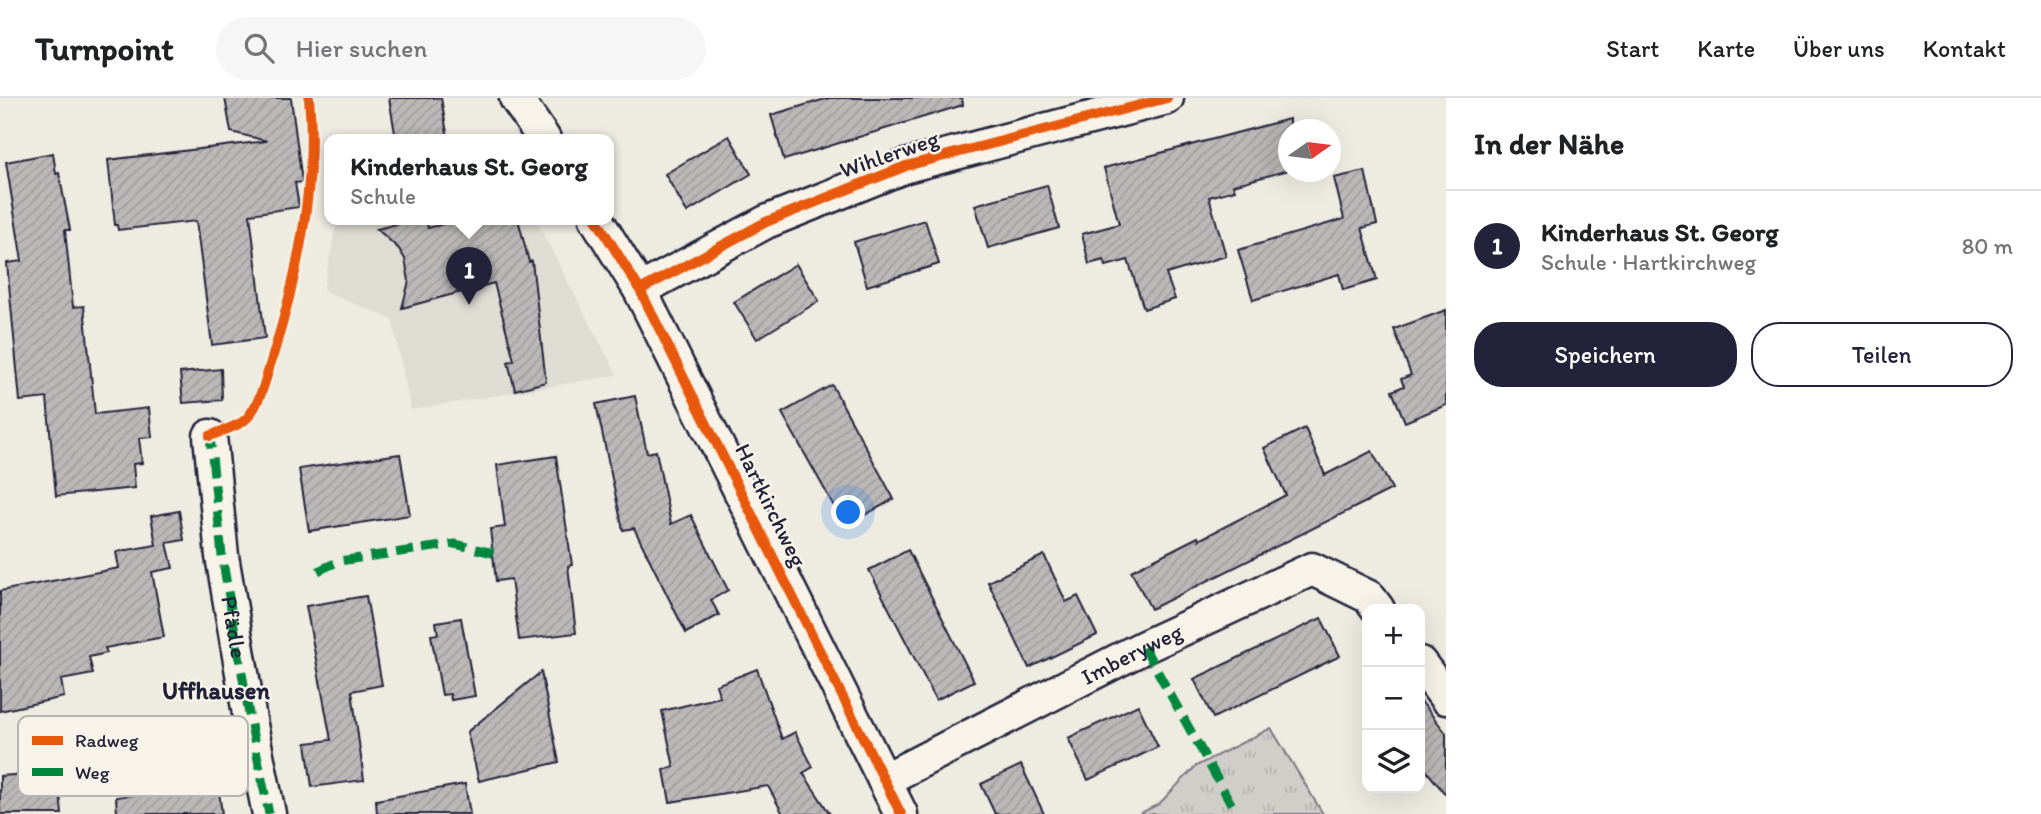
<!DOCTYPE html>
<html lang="de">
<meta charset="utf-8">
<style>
body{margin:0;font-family:Itim,sans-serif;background:#f6f6f6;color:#202124}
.controls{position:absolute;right:21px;bottom:21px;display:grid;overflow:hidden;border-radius:14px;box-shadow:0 7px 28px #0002}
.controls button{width:63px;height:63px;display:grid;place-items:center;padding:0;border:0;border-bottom:2px solid #e0e0e0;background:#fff;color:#202124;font:35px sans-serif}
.compass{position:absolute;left:1278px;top:21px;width:63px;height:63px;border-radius:50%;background:#fff;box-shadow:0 7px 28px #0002;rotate:76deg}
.you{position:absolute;left:849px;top:415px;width:24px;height:24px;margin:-18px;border:5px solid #fff;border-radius:50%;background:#1a73e8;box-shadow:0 0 0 10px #1a73e833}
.badge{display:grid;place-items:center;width:46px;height:46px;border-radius:50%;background:#22223b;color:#fff;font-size:23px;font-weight:700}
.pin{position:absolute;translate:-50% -58px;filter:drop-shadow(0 2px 4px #0008)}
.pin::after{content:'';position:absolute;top:37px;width:24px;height:21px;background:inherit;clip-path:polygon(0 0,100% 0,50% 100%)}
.popup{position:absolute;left:324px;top:36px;width:290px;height:91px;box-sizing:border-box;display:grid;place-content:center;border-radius:14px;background:#fff;filter:drop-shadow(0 2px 5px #0005);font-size:23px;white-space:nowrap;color:#757577}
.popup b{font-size:26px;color:#202124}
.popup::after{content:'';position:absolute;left:50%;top:100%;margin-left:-14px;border:14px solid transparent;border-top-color:#fff}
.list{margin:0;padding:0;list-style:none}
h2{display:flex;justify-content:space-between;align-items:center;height:91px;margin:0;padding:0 28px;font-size:30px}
h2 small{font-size:23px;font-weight:400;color:#757577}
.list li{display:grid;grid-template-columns:46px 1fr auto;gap:21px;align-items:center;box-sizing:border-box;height:112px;padding:0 28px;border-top:2px solid #e0e0e0}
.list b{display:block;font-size:26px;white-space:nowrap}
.list p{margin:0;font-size:23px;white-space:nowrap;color:#757577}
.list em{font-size:23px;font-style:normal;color:#757577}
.actions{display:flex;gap:14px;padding:21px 28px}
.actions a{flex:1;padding:16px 0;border:2px solid #22223b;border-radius:28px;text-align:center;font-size:24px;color:#22223b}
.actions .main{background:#22223b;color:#fff}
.icon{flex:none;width:38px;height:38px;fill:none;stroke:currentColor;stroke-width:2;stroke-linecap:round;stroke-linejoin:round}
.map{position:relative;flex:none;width:1446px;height:716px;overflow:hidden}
header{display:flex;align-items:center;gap:42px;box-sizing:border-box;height:98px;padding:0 35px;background:#fff;border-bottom:2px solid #e0e0e0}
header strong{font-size:33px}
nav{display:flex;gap:38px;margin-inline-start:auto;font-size:24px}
.search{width:490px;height:63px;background:#f6f6f6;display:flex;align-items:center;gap:18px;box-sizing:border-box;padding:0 24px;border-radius:38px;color:#757577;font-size:26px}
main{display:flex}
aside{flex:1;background:#fff}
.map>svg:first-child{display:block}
.built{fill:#dfdcd4}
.grass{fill:url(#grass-tufts);stroke:#7a7882;stroke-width:2}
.building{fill:url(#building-hatch);stroke:#22223b;stroke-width:2}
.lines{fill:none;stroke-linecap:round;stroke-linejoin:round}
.minor-casing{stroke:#22223b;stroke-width:37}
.minor{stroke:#f7f3e8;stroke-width:32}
.quiet{stroke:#00873e;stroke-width:9;stroke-dasharray:18 9;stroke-linecap:butt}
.cycleway-casing{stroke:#f7f3e8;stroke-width:15}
.cycleway{stroke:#e8590c;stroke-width:10}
.labels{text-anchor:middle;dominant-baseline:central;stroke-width:5;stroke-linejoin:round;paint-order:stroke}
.street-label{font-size:23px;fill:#22223b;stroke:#f7f3e8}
.neighbourhood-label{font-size:24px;font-weight:bold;fill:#22223b;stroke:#f7f3e8}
.key{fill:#f7f3e8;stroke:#b7b4b4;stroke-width:2}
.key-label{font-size:19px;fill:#22223b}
</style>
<header>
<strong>Turnpoint</strong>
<div class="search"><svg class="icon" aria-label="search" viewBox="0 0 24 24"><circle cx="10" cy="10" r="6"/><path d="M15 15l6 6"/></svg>Hier suchen</div>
<nav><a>Start</a><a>Karte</a><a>Über uns</a><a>Kontakt</a></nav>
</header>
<main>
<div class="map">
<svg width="1446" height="716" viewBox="0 0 1446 716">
<defs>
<pattern id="grass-tufts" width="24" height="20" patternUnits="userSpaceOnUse" patternTransform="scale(1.75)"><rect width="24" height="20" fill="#d1cdc9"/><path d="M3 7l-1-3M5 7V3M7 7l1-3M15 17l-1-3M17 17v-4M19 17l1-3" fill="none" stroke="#b3b0ae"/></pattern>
<pattern id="building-hatch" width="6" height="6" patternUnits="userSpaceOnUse" patternTransform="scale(1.75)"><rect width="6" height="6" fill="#bbb8b7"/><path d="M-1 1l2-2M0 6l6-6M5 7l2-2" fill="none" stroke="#a09e9e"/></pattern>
</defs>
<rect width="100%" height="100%" fill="#eeebe1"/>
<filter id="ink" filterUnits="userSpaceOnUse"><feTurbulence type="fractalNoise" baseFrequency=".0143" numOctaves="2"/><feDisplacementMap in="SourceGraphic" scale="14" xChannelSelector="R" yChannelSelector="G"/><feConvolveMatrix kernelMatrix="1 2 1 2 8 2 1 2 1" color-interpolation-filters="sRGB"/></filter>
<g filter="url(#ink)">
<polygon class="built" points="366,121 535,121 617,277 411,312 392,221 323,193 336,128"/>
<polygon class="grass" points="1271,630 1323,716 1139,716 1159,706 1196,668"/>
<g class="building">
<polygon points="225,0 291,0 302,84 295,85 299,109 250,116 265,240 212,247 196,123 118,132 117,127 115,127 108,62 267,43 231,34"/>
<polygon points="389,0 441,0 448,41 396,41"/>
<polygon points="829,0 962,0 963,7 784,62 771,17"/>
<polygon points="1289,21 1289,72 1233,87 1235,92 1209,99 1226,158 1166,176 1175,201 1144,211 1128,162 1106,168 1104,162 1089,166 1082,136 1119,126 1104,70"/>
<polygon points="729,38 751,76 687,114 665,76"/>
<polygon points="53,55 56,76 59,75 70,132 65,132 73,209 84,208 95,316 149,310 152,339 139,340 142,365 133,366 135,390 56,398 47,300 20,303 7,165 22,163 6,64"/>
<polygon points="1365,73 1377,126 1362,130 1377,182 1343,192 1339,176 1253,202 1238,152 1344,121 1334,80"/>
<polygon points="1047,87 1059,130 988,150 975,107"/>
<polygon points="416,121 426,121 428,130 462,121 518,121 529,164 532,163 546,284 515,292 508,264 514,262 494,185 402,210 409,183 405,161 399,151 377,131"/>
<polygon points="925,122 939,166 867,188 854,144"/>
<polygon points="796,166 819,203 757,241 734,204"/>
<polygon points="1446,212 1446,307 1405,324 1392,293 1404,288 1401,281 1411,277 1394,231"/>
<polygon points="221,271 222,302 183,305 180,275"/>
<polygon points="832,287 894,401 845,428 782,315"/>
<polygon points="635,298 647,355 656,353 671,426 691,417 728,492 711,502 719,517 686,535 634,430 623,432 596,306"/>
<polygon points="1305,330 1325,377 1372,353 1392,391 1151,511 1131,473 1198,439 1199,442 1286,397 1264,350"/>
<polygon points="400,356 410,417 309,433 299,371"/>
<polygon points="556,358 572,467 568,468 576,535 519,542 511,481 496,483 490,431 505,429 497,367"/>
<polygon points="179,413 184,442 167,445 173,470 152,474 164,539 105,550 107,555 89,559 93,576 61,582 64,599 0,613 0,493 119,470 116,454 156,447 151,418"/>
<polygon points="908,452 974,583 936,602 869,472"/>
<polygon points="1044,457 1066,504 1078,498 1097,537 1029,570 988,484"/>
<polygon points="366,498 382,587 352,593 364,682 312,689 306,645 331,642 306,508"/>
<polygon points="461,520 475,598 451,602 450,596 442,597 431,537 438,536 436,524"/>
<polygon points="1321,520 1340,558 1213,620 1194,581"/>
<polygon points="757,571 782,641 795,634 813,669 803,675 830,716 783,716 768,688 670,704 664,672 674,669 662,613 720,599 716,587"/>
<polygon points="541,574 559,664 479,683 467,634"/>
<polygon points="1420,602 1446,635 1446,697 1420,665"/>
<polygon points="1138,607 1158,649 1088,682 1068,640"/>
<polygon points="1021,667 1044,716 995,716 981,686"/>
<polygon points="58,674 62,716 0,716 0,678"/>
<polygon points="218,686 222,716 117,716 116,699"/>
<polygon points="465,686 470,716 377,716 376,702"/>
</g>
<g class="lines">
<defs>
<g id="minor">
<polyline points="516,0 544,41"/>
<polyline points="596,121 640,192 901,716"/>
<polyline points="640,192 766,124 906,68 1167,0"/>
<polyline points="210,338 222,458 250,622 269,716"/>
<polyline points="1420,565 1446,600"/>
<path id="s1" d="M884,682L1144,549L1312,471L1369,499L1378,511"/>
</g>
</defs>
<use href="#minor" class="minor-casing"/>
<use href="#minor" class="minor"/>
<g class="quiet">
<path id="s2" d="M215,336L210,338L222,458L250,622L269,716"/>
<polyline points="318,473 339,463 455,446 493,455"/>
<polyline points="1144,549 1234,711"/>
</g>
<defs>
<g id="cycleway">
<polyline points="596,121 640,192 901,716"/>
<polyline points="640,192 766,124 906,68 1167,0"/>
<path d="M210,338C220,333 241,328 248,319C262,302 267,275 274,254C298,175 317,83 309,0"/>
</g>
</defs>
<use href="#cycleway" class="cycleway-casing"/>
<use href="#cycleway" class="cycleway"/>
</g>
</g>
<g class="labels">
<g class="street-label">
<text transform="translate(889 56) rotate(-19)">Wihlerweg</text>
<text transform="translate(771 407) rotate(64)">Hartkirchweg</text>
<text stroke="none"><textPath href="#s2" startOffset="198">Pfädle</textPath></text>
<text stroke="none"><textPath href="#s1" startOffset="278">Imberyweg</textPath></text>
</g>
<g class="neighbourhood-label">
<text x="216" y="592">Uffhausen</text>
</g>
</g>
<rect x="18" y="618" width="230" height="80" rx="10" class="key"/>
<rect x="32" y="638" width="31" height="9" fill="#e8590c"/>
<rect x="32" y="670" width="31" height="8" fill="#00873e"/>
<g class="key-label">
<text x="75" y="649">Radweg</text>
<text x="75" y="681">Weg</text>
</g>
</svg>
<div class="controls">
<button>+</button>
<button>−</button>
<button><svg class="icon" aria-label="layers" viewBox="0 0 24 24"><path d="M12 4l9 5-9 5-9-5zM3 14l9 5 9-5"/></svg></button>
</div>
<svg class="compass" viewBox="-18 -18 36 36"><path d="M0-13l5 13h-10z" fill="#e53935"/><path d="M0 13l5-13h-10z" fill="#757577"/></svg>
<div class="you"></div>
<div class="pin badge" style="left:469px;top:207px">1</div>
<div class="popup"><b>Kinderhaus St. Georg</b>Schule</div>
</div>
<aside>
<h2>In der Nähe<small></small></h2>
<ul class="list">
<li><span class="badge">1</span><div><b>Kinderhaus St. Georg</b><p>Schule · Hartkirchweg</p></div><em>80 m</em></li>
</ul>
<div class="actions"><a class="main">Speichern</a><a>Teilen</a></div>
</aside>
</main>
